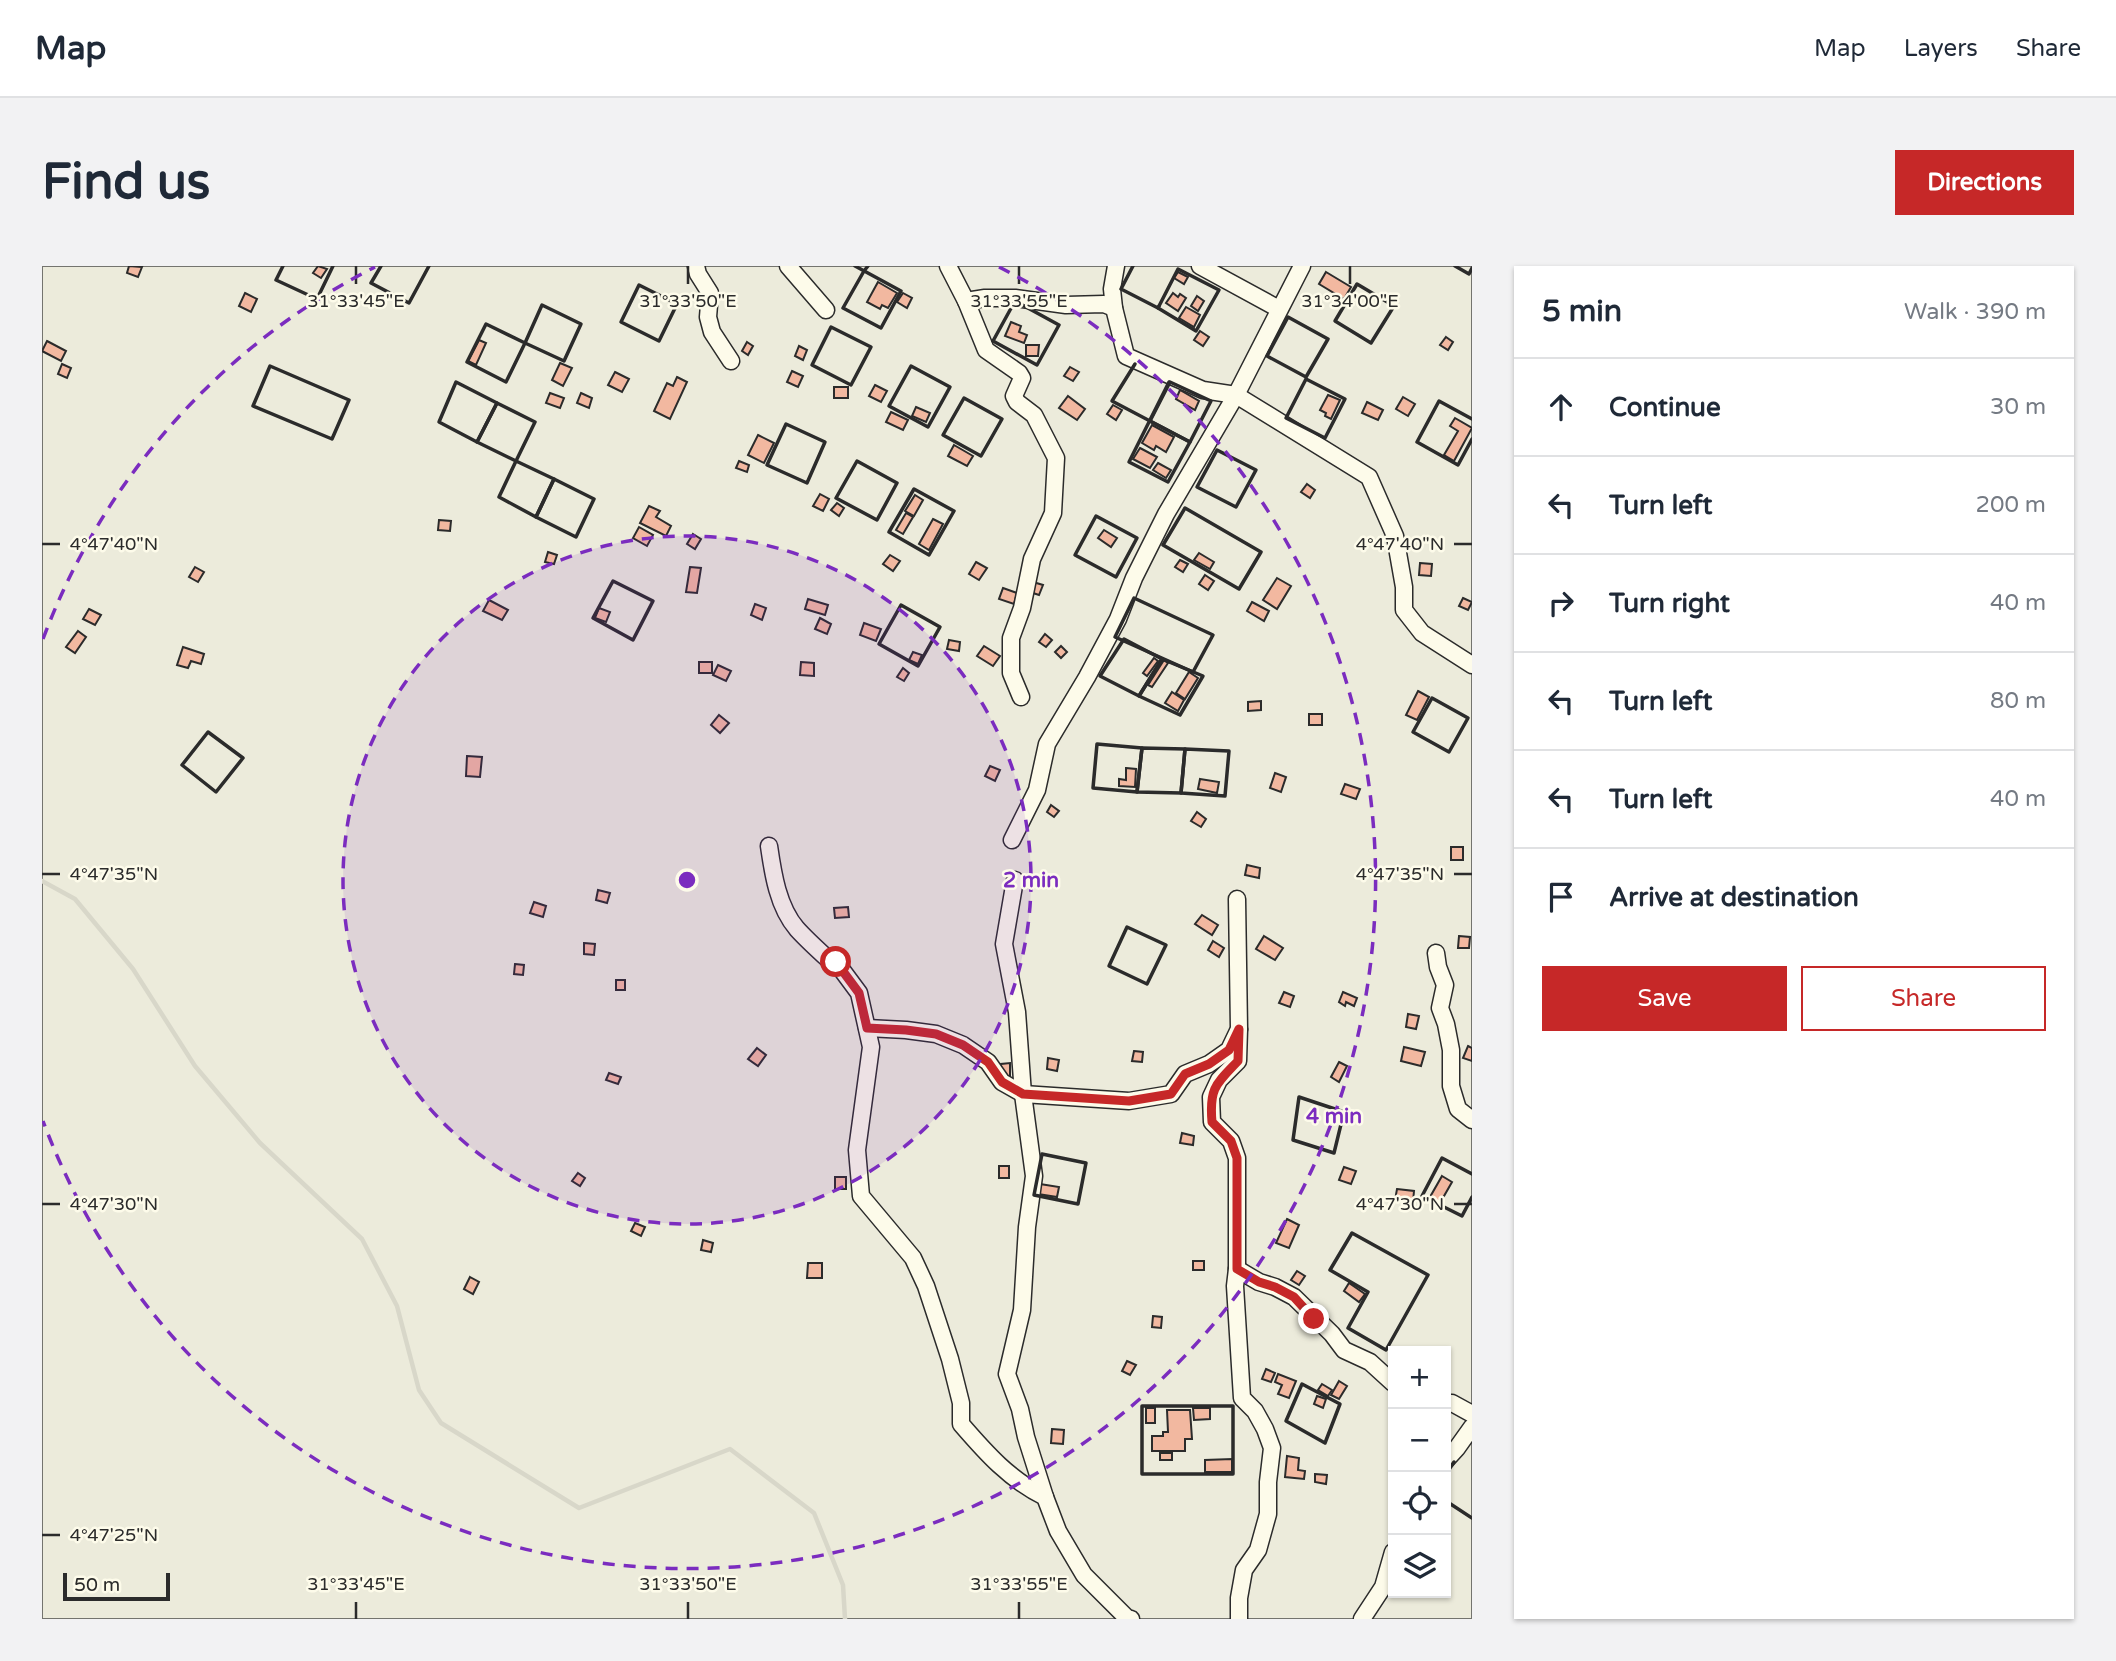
<!DOCTYPE html>
<meta charset="utf-8">
<style>
body{margin:0;font-family:"Varela Round",sans-serif;background:#f2f2f3;color:#1f2937}
.controls{position:absolute;right:21px;bottom:21px;display:grid;overflow:hidden;border-radius:0px;box-shadow:0 2px 5px #0004}
.controls button{width:63px;height:63px;display:grid;place-items:center;padding:0;border:0;border-bottom:2px solid #e0e1e3;background:#fff;color:#1f2937;font:35px sans-serif}
.scale{position:absolute;left:21px;bottom:18px;width:107px;box-sizing:border-box;padding-left:7px;border:4px solid #2b2b2b;border-top:0;font-size:19px;line-height:24px;white-space:nowrap;color:#2b2b2b;-webkit-text-stroke:5px #fdfbea;paint-order:stroke}
.stop{position:absolute;width:21px;height:21px;margin:-16px;border:5px solid #c62828;border-radius:50%;background:#fff}
.stop.end{background:#c62828;border-color:#fff;box-shadow:0 2px 7px #0008}
.list{margin:0;padding:0;list-style:none}
h2{display:flex;justify-content:space-between;align-items:center;height:91px;margin:0;padding:0 28px;font-size:30px}
h2 small{font-size:23px;font-weight:400;color:#747a83}
.list li{display:grid;grid-template-columns:46px 1fr auto;gap:21px;align-items:center;box-sizing:border-box;height:98px;padding:0 28px;border-top:2px solid #e0e1e3}
.list b{display:block;font-size:26px;white-space:nowrap}
.list em{font-size:23px;font-style:normal;color:#747a83}
.actions{display:flex;gap:14px;padding:21px 28px}
.actions a{flex:1;padding:16px 0;border:2px solid #c62828;border-radius:0px;text-align:center;font-size:24px;color:#c62828}
.actions .main{background:#c62828;color:#fff}
.icon{flex:none;width:38px;height:38px;fill:none;stroke:currentColor;stroke-width:2;stroke-linecap:round;stroke-linejoin:round}
.map{position:relative;flex:none;width:1430px;height:1353px;overflow:hidden;border-radius:0px}
header{display:flex;align-items:center;gap:42px;box-sizing:border-box;height:98px;padding:0 35px;background:#fff;border-bottom:2px solid #e0e1e3}
header strong{font-size:33px}
nav{display:flex;gap:38px;margin-inline-start:auto;font-size:24px}
.intro{display:flex;align-items:center;justify-content:space-between;box-sizing:border-box;height:168px;padding:0 42px}
h1{margin:0;font-size:49px}
.button{padding:18px 32px;border-radius:0px;background:#c62828;color:#fff;font-size:24px;font-weight:700}
main{display:flex;gap:42px;padding:0 42px}
aside{flex:1;background:#fff;border-radius:0px;box-shadow:0 2px 5px #0004}
.map>svg:first-child{display:block}
.green{fill:#ecebdb;stroke:#74746e;stroke-width:2;fill-rule:evenodd}
.lines{fill:none;stroke-linecap:round;stroke-linejoin:round}
.stream{stroke:#d8d7c9;stroke-width:4.5}
.building{fill:#f2b8a0;stroke:#2b2b2b;stroke-width:2}
.minor-casing{stroke:#2b2b2b;stroke-width:19}
.minor{stroke:#fdfbea;stroke-width:16}
.wall{stroke:#2b2b2b;stroke-width:3.5}
.route{stroke:#c62828;stroke-width:9}
.ticks{fill:none;stroke:#2b2b2b;stroke-width:2.5}
.ring{fill:none;stroke:#7b2cbf;stroke-width:3.5;stroke-dasharray:12 9}
.ticks-label{font-size:18px;text-anchor:middle;fill:#2b2b2b;stroke:#fdfbea;stroke-width:5;stroke-linejoin:round;paint-order:stroke}
.centre{fill:#7b2cbf;stroke:#fdfbea;stroke-width:3.5}
.ring-label{font-size:21px;text-anchor:middle;font-weight:bold;fill:#7b2cbf;stroke:#fdfbea;stroke-width:5;stroke-linejoin:round;paint-order:stroke}
</style>
<header>
<strong>Map</strong>
<nav><a>Map</a><a>Layers</a><a>Share</a></nav>
</header>
<div class="intro"><h1>Find us</h1><a class="button">Directions</a></div>
<main>
<div class="map">
<svg width="1430" height="1353" viewBox="0 0 1430 1353">
<rect width="100%" height="100%" fill="#fdfbea"/>
<path class="green" d="M0,0H1430V1353H0ZM1351,1085H1404V1327H1351Z"/>
<g class="lines">
<polyline class="stream" points="0,615 33,633 91,703 153,800 218,877 320,973 355,1040 377,1124 399,1157 537,1242 688,1183 772,1247 801,1319 803,1353"/>
</g>
<g class="building">
<polygon points="87,0 100,1 96,11 85,7"/>
<polygon points="276,0 285,3 279,12 271,7"/>
<polygon points="1136,6 1146,11 1142,18 1132,12"/>
<polygon points="1284,6 1309,21 1302,33 1277,18"/>
<polygon points="836,16 855,27 846,42 840,39 838,43 825,36"/>
<polygon points="203,27 215,33 209,46 197,40"/>
<polygon points="861,27 870,32 865,42 855,36"/>
<polygon points="1131,27 1136,31 1138,28 1144,32 1136,45 1124,37"/>
<polygon points="1155,30 1162,35 1156,45 1149,40"/>
<polygon points="1144,41 1158,49 1152,61 1137,52"/>
<polygon points="969,56 979,60 977,66 985,69 982,77 963,70"/>
<polygon points="1158,65 1167,71 1161,80 1152,74"/>
<polygon points="1404,71 1411,76 1406,84 1398,79"/>
<polygon points="437,74 444,77 434,99 426,95"/>
<polygon points="5,75 24,85 19,95 0,85"/>
<polygon points="705,76 711,80 706,89 700,85"/>
<polygon points="984,79 997,79 996,90 984,90"/>
<polygon points="757,80 765,84 761,94 753,90"/>
<polygon points="518,97 530,102 521,120 510,114"/>
<polygon points="20,98 29,102 25,112 16,108"/>
<polygon points="1028,101 1037,106 1031,115 1022,110"/>
<polygon points="750,105 761,110 756,121 745,116"/>
<polygon points="573,106 587,113 580,126 566,119"/>
<polygon points="635,111 645,116 628,153 612,145 625,117 631,120"/>
<polygon points="833,119 845,125 839,136 827,130"/>
<rect x="792" y="121" width="14" height="11"/>
<polygon points="1138,124 1157,135 1153,144 1134,133"/>
<polygon points="508,127 522,132 518,142 504,137"/>
<polygon points="539,127 550,132 547,142 535,137"/>
<polygon points="1286,129 1298,134 1289,153 1283,150 1284,147 1278,144"/>
<polygon points="1026,130 1043,143 1035,154 1017,142"/>
<polygon points="1361,131 1373,138 1366,150 1354,143"/>
<polygon points="1325,136 1341,144 1336,154 1320,147"/>
<polygon points="1071,139 1080,144 1074,154 1065,148"/>
<polygon points="874,141 888,147 884,156 870,150"/>
<polygon points="849,146 866,154 861,164 844,156"/>
<polygon points="1413,152 1430,162 1412,195 1402,189 1416,165 1408,160"/>
<polygon points="1110,159 1132,171 1124,186 1114,180 1112,184 1100,177"/>
<polygon points="716,169 732,177 722,197 706,189"/>
<polygon points="912,179 931,190 925,200 906,190"/>
<polygon points="1098,182 1115,191 1108,202 1091,193"/>
<polygon points="697,195 707,199 705,206 694,202"/>
<polygon points="1116,197 1129,204 1124,212 1111,204"/>
<polygon points="1265,218 1273,224 1268,232 1259,226"/>
<polygon points="778,228 787,233 781,245 771,240"/>
<polygon points="873,229 881,234 872,250 863,245"/>
<polygon points="795,237 802,242 797,250 789,244"/>
<polygon points="607,240 618,245 614,251 629,260 624,270 598,257"/>
<polygon points="864,247 871,251 861,268 854,264"/>
<polygon points="891,253 901,258 887,284 877,278"/>
<polygon points="397,254 409,255 408,265 396,264"/>
<polygon points="597,261 611,269 605,280 591,272"/>
<polygon points="1062,264 1075,272 1069,281 1056,272"/>
<polygon points="651,268 659,273 653,283 645,278"/>
<polygon points="506,286 515,289 512,298 503,296"/>
<polygon points="1157,287 1172,296 1168,303 1152,294"/>
<polygon points="848,289 858,295 851,305 841,298"/>
<polygon points="1138,294 1146,298 1141,306 1133,301"/>
<polygon points="934,296 945,302 937,314 927,308"/>
<polygon points="1378,297 1390,298 1389,310 1377,309"/>
<polygon points="153,301 162,306 156,316 147,311"/>
<polygon points="648,301 659,302 655,327 644,326"/>
<polygon points="1163,309 1172,315 1166,324 1157,318"/>
<polygon points="1235,312 1249,320 1235,343 1221,334"/>
<polygon points="991,316 1001,319 997,329 988,326"/>
<polygon points="961,322 975,327 972,338 957,333"/>
<polygon points="1421,332 1430,336 1426,344 1417,340"/>
<polygon points="766,333 786,339 783,349 763,343"/>
<polygon points="447,334 466,344 460,354 441,345"/>
<polygon points="1210,336 1227,345 1222,355 1205,345"/>
<polygon points="713,338 724,342 720,354 709,349"/>
<polygon points="557,342 568,346 564,356 553,352"/>
<polygon points="47,343 59,349 53,359 41,353"/>
<polygon points="778,352 789,358 785,368 773,363"/>
<polygon points="822,357 839,363 834,375 818,369"/>
<polygon points="36,365 44,371 33,387 24,381"/>
<polygon points="1003,368 1010,374 1004,381 997,376"/>
<polygon points="907,374 918,376 917,385 905,383"/>
<polygon points="942,380 958,390 951,400 935,390"/>
<polygon points="1019,380 1025,386 1019,392 1013,386"/>
<polygon points="141,381 162,388 159,398 149,395 146,402 135,399"/>
<polygon points="871,386 880,389 876,398 867,394"/>
<polygon points="1112,392 1116,395 1105,410 1101,407"/>
<polygon points="1122,394 1126,397 1110,421 1106,419"/>
<rect x="657" y="396" width="13" height="11"/>
<polygon points="759,396 772,397 772,410 758,409"/>
<polygon points="676,399 689,405 684,415 671,409"/>
<polygon points="861,402 867,407 862,415 855,411"/>
<polygon points="1147,406 1156,412 1143,433 1134,427"/>
<polygon points="1376,425 1387,431 1375,454 1364,449"/>
<polygon points="1130,426 1142,434 1136,445 1123,437"/>
<polygon points="1219,435 1219,444 1206,445 1206,436"/>
<rect x="1267" y="448" width="13" height="11"/>
<polygon points="677,449 687,457 678,467 669,459"/>
<polygon points="425,490 440,491 438,511 424,510"/>
<polygon points="948,500 958,504 953,515 943,510"/>
<polygon points="1084,502 1094,503 1093,521 1077,520 1077,513 1084,514"/>
<polygon points="1233,507 1244,511 1239,526 1228,522"/>
<polygon points="1158,513 1177,516 1175,527 1156,523"/>
<polygon points="1303,518 1318,523 1314,533 1299,528"/>
<polygon points="1009,539 1017,545 1012,551 1005,546"/>
<polygon points="1155,546 1164,553 1159,561 1149,555"/>
<rect x="1409" y="581" width="12" height="13"/>
<polygon points="1205,599 1218,602 1217,612 1203,609"/>
<polygon points="556,624 568,627 565,637 554,634"/>
<polygon points="492,636 504,640 501,651 488,647"/>
<polygon points="806,641 807,651 793,652 792,642"/>
<polygon points="1160,649 1176,659 1170,669 1153,658"/>
<polygon points="1222,670 1241,682 1233,694 1214,683"/>
<polygon points="1417,670 1428,671 1427,682 1416,682"/>
<polygon points="1171,675 1182,682 1177,691 1166,684"/>
<polygon points="542,677 553,678 552,689 542,688"/>
<polygon points="473,698 482,699 481,709 472,708"/>
<rect x="574" y="714" width="9" height="10"/>
<polygon points="1242,726 1252,730 1248,741 1237,737"/>
<polygon points="1301,726 1315,732 1312,740 1304,736 1303,740 1297,736"/>
<polygon points="1366,748 1377,750 1374,763 1364,761"/>
<polygon points="1426,780 1430,782 1430,795 1421,792"/>
<polygon points="1362,781 1383,786 1379,800 1359,795"/>
<polygon points="715,782 724,789 716,800 706,793"/>
<polygon points="1092,785 1101,786 1100,796 1090,795"/>
<polygon points="1006,792 1017,794 1015,805 1005,803"/>
<polygon points="1297,796 1305,800 1297,816 1289,811"/>
<polygon points="968,797 968,810 959,810 959,798"/>
<polygon points="567,807 579,811 576,818 564,814"/>
<polygon points="1140,867 1152,870 1151,879 1138,877"/>
<rect x="957" y="900" width="10" height="12"/>
<polygon points="1302,901 1314,905 1309,918 1297,914"/>
<polygon points="536,907 543,912 538,920 530,915"/>
<polygon points="1400,910 1410,916 1398,937 1388,931"/>
<rect x="793" y="911" width="11" height="12"/>
<polygon points="998,918 1017,921 1015,931 996,928"/>
<polygon points="1355,923 1372,925 1371,936 1353,934"/>
<polygon points="1245,953 1257,959 1247,982 1234,977"/>
<polygon points="593,957 603,961 599,970 589,965"/>
<polygon points="661,974 671,977 669,986 659,984"/>
<rect x="1151" y="995" width="11" height="9"/>
<polygon points="766,997 780,997 780,1012 765,1012"/>
<polygon points="1255,1005 1263,1010 1257,1019 1249,1014"/>
<polygon points="428,1011 437,1016 431,1028 422,1023"/>
<polygon points="1307,1017 1323,1028 1317,1036 1302,1025"/>
<polygon points="1111,1050 1120,1051 1119,1062 1110,1061"/>
<polygon points="1085,1095 1094,1099 1088,1109 1080,1105"/>
<polygon points="1224,1103 1233,1107 1229,1116 1220,1113"/>
<polygon points="1236,1108 1254,1115 1247,1132 1236,1128 1240,1119 1233,1116"/>
<polygon points="1297,1115 1305,1120 1297,1133 1289,1129"/>
<polygon points="1280,1118 1290,1124 1286,1130 1276,1124"/>
<polygon points="1275,1130 1284,1133 1281,1142 1272,1138"/>
<rect x="1104" y="1142" width="9" height="15"/>
<polygon points="1151,1142 1168,1142 1168,1153 1152,1154"/>
<polygon points="1125,1144 1148,1144 1150,1173 1143,1173 1143,1185 1110,1185 1110,1170 1121,1170 1121,1166 1126,1166"/>
<polygon points="1010,1163 1022,1164 1021,1178 1009,1177"/>
<rect x="1118" y="1187" width="12" height="7"/>
<polygon points="1245,1190 1257,1192 1256,1204 1263,1205 1262,1213 1243,1211"/>
<polygon points="1190,1193 1190,1206 1163,1206 1163,1194"/>
<polygon points="1273,1208 1285,1209 1284,1218 1273,1216"/>
</g>
<g class="lines">
<defs>
<g id="minor">
<polyline points="654,0 656,8 668,27 666,51 670,66 689,95"/>
<polyline points="746,0 784,44"/>
<polyline points="906,0 924,35 944,84 977,107 980,112 972,130 975,136 992,149 1014,192 1011,247 990,293 980,342 969,372 969,407 979,431"/>
<polyline points="1158,0 1237,43"/>
<polyline points="924,35 943,32 973,32 1024,39 1062,38 1072,42 1084,90 1161,124 1194,129 1327,211 1353,270 1362,321 1362,344 1380,367 1430,399"/>
<polyline points="1072,42 1070,23 1074,0"/>
<polyline points="970,574 995,524 1005,478 1045,411 1076,353 1092,312 1124,248 1194,129 1260,0"/>
<path d="M727,580C731,608 736,641 755,663C765,674 776,684 787,694L794,696L817,727L829,781L815,884L819,930L871,992L884,1020L908,1093L919,1137V1158C944,1187 968,1214 1003,1231L1016,1265L1042,1309L1085,1352L1089,1353"/>
<polyline points="973,614 962,678 975,746 981,828 992,910 985,961 980,1044 965,1108 978,1143 984,1171 1003,1231"/>
<polyline points="1394,687 1396,701 1403,719 1398,742 1404,758 1409,784 1409,820 1416,843 1430,854"/>
<polyline points="825,762 864,764 894,768 921,779 946,796 960,816 981,828 1087,835 1129,828 1143,808 1167,798 1187,784 1197,763 1195,633"/>
<polyline points="1195,1003 1217,1016 1233,1021 1252,1031 1290,1068 1302,1084 1328,1096 1351,1117"/>
<polyline points="1404,1137 1410,1137 1430,1148"/>
<polyline points="1404,1194 1415,1182 1430,1161"/>
<polyline points="1197,1353 1197,1332 1202,1304 1216,1284 1226,1248 1226,1216 1230,1182 1223,1163 1213,1145 1200,1132 1193,1020 1195,1003 1195,892 1189,875 1170,856 1169,831 1177,814 1196,795 1197,763"/>
<polyline points="1320,1353 1341,1321 1351,1286"/>
</g>
</defs>
<use href="#minor" class="minor-casing"/>
<use href="#minor" class="minor"/>
<g class="wall">
<polyline points="241,0 234,14 275,33 291,0"/>
<polyline points="339,0 329,17 367,37 387,0"/>
<polyline points="813,0 859,25 839,62 801,42 822,5 826,0"/>
<polyline points="1091,0 1079,23 1116,42 1117,40"/>
<polyline points="1413,0 1427,8 1430,2"/>
<polygon points="1136,3 1177,24 1154,65 1116,42"/>
<polygon points="1315,18 1352,40 1329,77 1293,55"/>
<polygon points="597,19 635,38 617,75 579,56"/>
<polygon points="973,35 1017,59 995,99 951,75"/>
<polygon points="500,39 539,58 522,95 483,77"/>
<polygon points="1246,51 1286,73 1264,111 1225,90"/>
<polygon points="444,58 483,77 464,116 425,96"/>
<polygon points="789,61 829,81 809,119 770,99"/>
<polyline points="1093,98 1070,135 1108,155"/>
<polygon points="228,100 307,134 290,173 211,140"/>
<polygon points="869,100 908,121 886,161 847,140"/>
<polygon points="1264,113 1303,133 1283,172 1244,152"/>
<polygon points="414,116 455,137 435,176 397,156"/>
<polygon points="1128,116 1169,135 1148,176 1108,155"/>
<polygon points="922,132 960,153 939,190 901,169"/>
<polygon points="455,137 493,156 474,195 435,176"/>
<polyline points="1430,153 1397,135 1375,176 1416,199 1430,173"/>
<polyline points="1108,155 1148,176 1126,216 1087,196 1127,116"/>
<polygon points="744,158 783,176 765,217 725,199"/>
<polygon points="1175,184 1214,204 1194,241 1155,221"/>
<polygon points="474,195 512,213 494,251 457,231"/>
<polygon points="815,195 855,217 835,254 794,232"/>
<polygon points="512,213 552,233 534,271 494,251"/>
<polygon points="872,223 912,245 887,289 847,266"/>
<polygon points="1143,242 1219,286 1197,323 1121,279"/>
<polygon points="1054,250 1095,272 1074,311 1033,289"/>
<polygon points="571,315 611,335 591,374 551,352"/>
<polygon points="1092,332 1171,369 1151,406 1073,371"/>
<polygon points="859,339 898,361 876,400 837,378"/>
<polygon points="1082,373 1120,393 1097,430 1058,410"/>
<polygon points="1120,393 1161,410 1138,449 1097,430"/>
<polygon points="1390,432 1426,452 1407,486 1371,466"/>
<polygon points="166,466 201,492 174,526 140,499"/>
<polygon points="1055,478 1100,482 1095,526 1051,522"/>
<polygon points="1100,482 1143,483 1139,527 1095,526"/>
<polygon points="1143,483 1187,485 1183,530 1139,527"/>
<polygon points="1085,661 1124,679 1105,718 1067,700"/>
<polygon points="1257,831 1302,846 1292,887 1251,874"/>
<polygon points="1000,888 1044,897 1036,938 992,929"/>
<polyline points="1430,908 1400,892 1380,930 1420,950 1430,931"/>
<polygon points="1310,967 1386,1009 1344,1084 1306,1062 1326,1026 1288,1004"/>
<polygon points="1260,1118 1298,1138 1283,1177 1244,1155"/>
<rect x="1100" y="1140" width="91" height="68"/>
<polyline points="1404,1208 1412,1196"/>
<polyline points="1404,1235 1430,1252"/>
</g>
</g>
<g class="lines">
<path class="route" d="M794,696L817,727L825,762L864,764L894,768L921,779L946,796L960,816L981,828L1087,835L1129,828L1143,808L1167,798L1187,784L1197,763L1196,795C1174,818 1167,822 1170,856L1189,875L1195,892V1003L1217,1016L1233,1021L1252,1031L1272,1053"/>
</g>
<path class="ticks" d="M314,0V18M646,0V18M977,0V18M1308,0V18M0,278H18M1412,278H1430M0,608H18M1412,608H1430M0,938H18M1412,938H1430M0,1269H18M314,1336V1353M646,1336V1353M977,1336V1353"/>
<circle cx="645" cy="614" r="344" fill="#7b2cbf" fill-opacity=".12"/>
<g class="ring">
<circle cx="645" cy="614" r="344"/>
<path d="M1 373A688 688 0 0 1 333 1M957 1A688 688 0 1 1 1 855"/>
</g>
<g class="ticks-label">
<text x="314" y="41">31°33'45"E</text>
<text x="646" y="41">31°33'50"E</text>
<text x="977" y="41">31°33'55"E</text>
<text x="1308" y="41">31°34'00"E</text>
<text x="72" y="284">4°47'40"N</text>
<text x="1358" y="284">4°47'40"N</text>
<text x="72" y="614">4°47'35"N</text>
<text x="1358" y="614">4°47'35"N</text>
<text x="72" y="944">4°47'30"N</text>
<text x="1358" y="944">4°47'30"N</text>
<text x="72" y="1275">4°47'25"N</text>
<text x="314" y="1324">31°33'45"E</text>
<text x="646" y="1324">31°33'50"E</text>
<text x="977" y="1324">31°33'55"E</text>
</g>
<circle cx="645" cy="614" r="10" class="centre"/>
<g class="ring-label">
<text x="989" y="621">2 min</text>
<text x="1292" y="857">4 min</text>
</g>
</svg>
<div class="controls">
<button>+</button>
<button>−</button>
<button><svg class="icon" aria-label="locate" viewBox="0 0 24 24"><circle cx="12" cy="12" r="6"/><path d="M12 2v4M12 18v4M2 12h4M18 12h4"/></svg></button>
<button><svg class="icon" aria-label="layers" viewBox="0 0 24 24"><path d="M12 4l9 5-9 5-9-5zM3 14l9 5 9-5"/></svg></button>
</div>
<div class="scale">50 m</div>
<div class="stop" style="left:794px;top:696px"></div>
<div class="stop end" style="left:1272px;top:1053px"></div>
</div>
<aside>
<h2>5 min<small>Walk · 390 m</small></h2>
<ul class="list">
<li><svg class="icon" aria-label="ahead" viewBox="0 0 24 24"><path d="M12 20V5M6 11l6-6 6 6"/></svg><div><b>Continue</b></div><em>30 m</em></li>
<li><svg class="icon" aria-label="left" viewBox="0 0 24 24"><path d="M17 20v-9H6M10 6l-5 5 5 5"/></svg><div><b>Turn left</b></div><em>200 m</em></li>
<li><svg class="icon" aria-label="right" viewBox="0 0 24 24"><path d="M7 20v-9h11M14 6l5 5-5 5"/></svg><div><b>Turn right</b></div><em>40 m</em></li>
<li><svg class="icon" aria-label="left" viewBox="0 0 24 24"><path d="M17 20v-9H6M10 6l-5 5 5 5"/></svg><div><b>Turn left</b></div><em>80 m</em></li>
<li><svg class="icon" aria-label="left" viewBox="0 0 24 24"><path d="M17 20v-9H6M10 6l-5 5 5 5"/></svg><div><b>Turn left</b></div><em>40 m</em></li>
<li><svg class="icon" aria-label="arrive" viewBox="0 0 24 24"><path d="M6 21V4h12l-3 4 3 4H6"/></svg><div><b>Arrive at destination</b></div></li>
</ul>
<div class="actions"><a class="main">Save</a><a>Share</a></div>
</aside>
</main>
